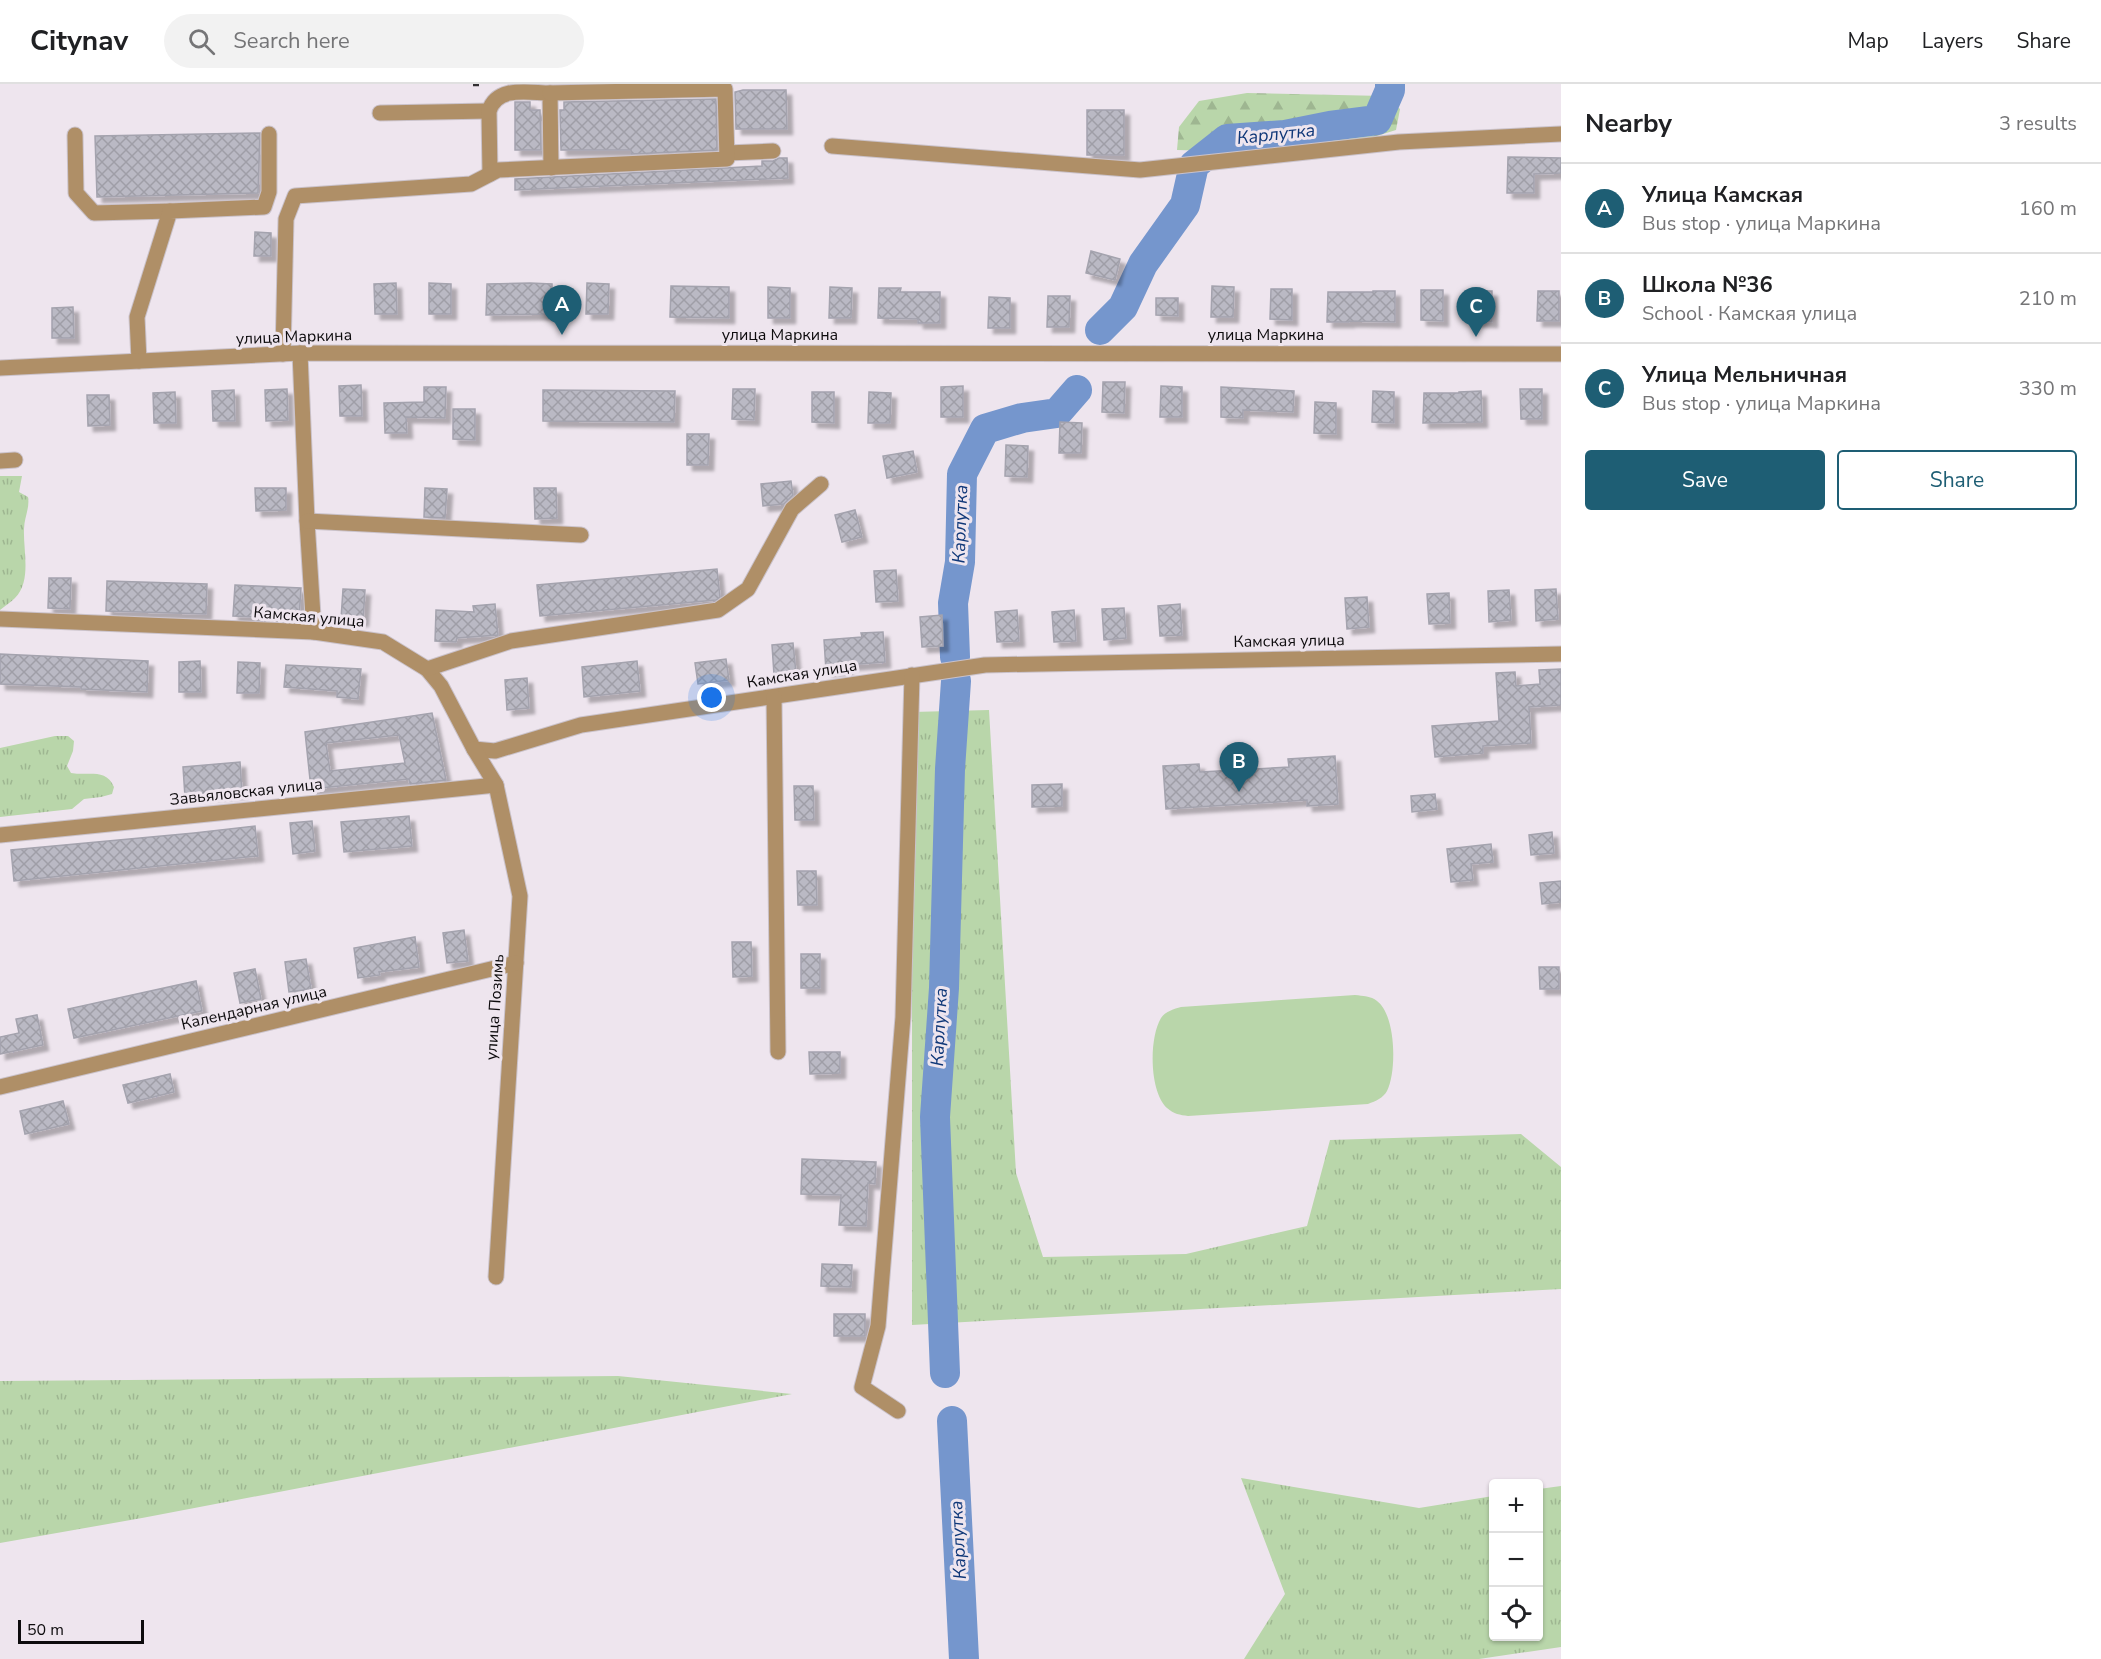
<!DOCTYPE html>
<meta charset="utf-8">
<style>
body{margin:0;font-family:"Nunito Sans",sans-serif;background:#f2f2f2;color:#202124}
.controls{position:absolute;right:18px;bottom:18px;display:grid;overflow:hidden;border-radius:6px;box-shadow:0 2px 4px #0004}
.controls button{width:54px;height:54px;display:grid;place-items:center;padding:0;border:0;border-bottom:2px solid #e0e0e0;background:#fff;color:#202124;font:30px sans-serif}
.scale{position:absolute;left:18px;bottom:15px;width:126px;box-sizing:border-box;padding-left:6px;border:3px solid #0d0b0d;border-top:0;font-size:16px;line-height:21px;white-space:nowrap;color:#0d0b0d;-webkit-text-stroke:4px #eee5ee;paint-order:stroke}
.you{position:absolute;left:712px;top:614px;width:21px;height:21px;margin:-15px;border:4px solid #fff;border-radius:50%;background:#1a73e8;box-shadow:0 0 0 9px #1a73e833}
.badge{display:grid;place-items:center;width:39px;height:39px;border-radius:50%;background:#1e5e74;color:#fff;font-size:20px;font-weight:700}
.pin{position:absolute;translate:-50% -50px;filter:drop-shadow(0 2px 3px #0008)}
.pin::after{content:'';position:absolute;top:32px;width:21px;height:18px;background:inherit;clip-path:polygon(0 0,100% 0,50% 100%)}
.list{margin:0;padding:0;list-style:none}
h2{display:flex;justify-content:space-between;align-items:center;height:78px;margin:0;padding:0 24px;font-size:26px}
h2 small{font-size:20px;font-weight:400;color:#757577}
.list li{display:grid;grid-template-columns:39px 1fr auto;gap:18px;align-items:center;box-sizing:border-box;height:90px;padding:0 24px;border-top:2px solid #e0e0e0}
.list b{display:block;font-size:22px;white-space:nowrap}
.list p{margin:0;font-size:20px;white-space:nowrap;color:#757577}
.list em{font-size:20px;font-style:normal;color:#757577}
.actions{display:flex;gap:12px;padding:18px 24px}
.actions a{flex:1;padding:14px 0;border:2px solid #1e5e74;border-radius:6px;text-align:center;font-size:21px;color:#1e5e74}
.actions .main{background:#1e5e74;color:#fff}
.icon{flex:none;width:33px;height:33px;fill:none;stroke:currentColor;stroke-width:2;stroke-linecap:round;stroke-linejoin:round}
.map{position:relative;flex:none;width:1561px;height:1575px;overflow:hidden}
header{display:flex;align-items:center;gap:36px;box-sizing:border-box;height:84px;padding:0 30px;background:#fff;border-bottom:2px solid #e0e0e0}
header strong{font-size:28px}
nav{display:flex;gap:33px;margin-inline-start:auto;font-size:21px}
.search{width:420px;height:54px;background:#f2f2f2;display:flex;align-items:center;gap:15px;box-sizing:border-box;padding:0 21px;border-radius:33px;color:#757577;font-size:22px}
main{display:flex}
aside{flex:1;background:#fff}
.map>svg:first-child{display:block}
.grass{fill:url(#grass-tufts)}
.forest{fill:url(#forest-firs)}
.pitch{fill:#b9d6aa}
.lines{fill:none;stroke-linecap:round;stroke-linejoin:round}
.river{stroke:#7596cd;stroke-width:30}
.building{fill:url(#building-cross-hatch);stroke:#a4a3ae;stroke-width:1.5;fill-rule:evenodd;filter:url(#shadow)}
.minor-casing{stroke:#cac2ca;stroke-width:17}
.minor{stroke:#af8f67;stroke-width:15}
.rail{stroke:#322f32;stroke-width:4.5;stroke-dasharray:10 10;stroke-linecap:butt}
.labels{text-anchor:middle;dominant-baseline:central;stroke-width:6;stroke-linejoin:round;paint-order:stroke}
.street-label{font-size:16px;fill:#0d0b0d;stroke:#eee5ee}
.water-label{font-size:18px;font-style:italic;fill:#0f3778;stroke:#eee5ee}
</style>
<header>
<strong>Citynav</strong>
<div class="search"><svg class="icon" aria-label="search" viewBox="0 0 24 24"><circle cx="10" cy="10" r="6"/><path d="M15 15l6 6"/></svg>Search here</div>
<nav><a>Map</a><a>Layers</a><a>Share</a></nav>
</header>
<main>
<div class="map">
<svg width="1561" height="1575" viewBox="0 0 1561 1575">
<defs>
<pattern id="grass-tufts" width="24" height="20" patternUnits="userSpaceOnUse" patternTransform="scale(1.5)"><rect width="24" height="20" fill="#b9d6aa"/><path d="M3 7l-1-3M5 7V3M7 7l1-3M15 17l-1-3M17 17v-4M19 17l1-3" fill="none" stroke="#9eb691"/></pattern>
<pattern id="forest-firs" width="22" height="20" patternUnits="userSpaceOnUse" patternTransform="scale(1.5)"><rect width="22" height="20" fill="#b9d6aa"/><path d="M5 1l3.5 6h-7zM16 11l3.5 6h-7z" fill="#9eb691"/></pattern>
<pattern id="building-cross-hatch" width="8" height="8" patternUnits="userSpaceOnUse" patternTransform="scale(1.5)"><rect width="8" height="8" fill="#bab9c4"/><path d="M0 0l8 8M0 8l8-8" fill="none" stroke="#9f9ea7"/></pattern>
<filter id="shadow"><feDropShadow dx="5.5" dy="5.5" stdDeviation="1.5" flood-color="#0004"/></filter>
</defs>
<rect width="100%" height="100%" fill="#eee5ee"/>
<g class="grass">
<path d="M0,392H22L19,408L28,413C30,424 24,434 24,445C23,466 32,497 15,514C11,518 5,522 0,526Z"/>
<polygon points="989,626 1016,1089 1043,1173 1186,1170 1307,1142 1330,1056 1521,1050 1561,1083 1561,1205 912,1241 912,628"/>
<path d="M55,652H68L74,657L73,667L67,682L71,689C89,692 106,684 114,703L112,710L101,713L84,715L72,725L0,733V664Z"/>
<polygon points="618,1292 792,1310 142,1434 0,1459 0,1297"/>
<polygon points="1241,1394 1419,1424 1493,1412 1494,1552 1538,1552 1539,1405 1561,1402 1561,1563 1479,1575 1244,1575 1285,1510"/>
</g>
<polygon class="forest" points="1247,9 1384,12 1400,25 1396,46 1367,55 1247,68 1177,66 1179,43 1199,17"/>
<path class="pitch" d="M1355,911C1363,912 1371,912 1377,917C1396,931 1397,987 1387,1007C1383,1014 1376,1017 1368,1020L1188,1032C1180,1031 1174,1030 1167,1024C1149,1007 1149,954 1161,934C1166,927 1174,925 1181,923Z"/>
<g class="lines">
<g class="river">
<polyline points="1100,246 1123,223 1143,180 1185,121 1194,81 1227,55 1285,51 1330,42 1377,36 1390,6 1390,0"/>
<polyline points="955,573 953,519 960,478 962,390 985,345 1022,334 1057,329 1077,306"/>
<polyline points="945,1289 935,1033 944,904 950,685 956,597"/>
<polyline points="952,1337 964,1575"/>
</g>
</g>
<g class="building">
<polygon points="743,6 786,6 787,45 736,45 735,8"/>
<polygon points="716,15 717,66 631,70 631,66 561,66 560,26 564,26 564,18"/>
<polygon points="515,18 530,18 530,26 540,26 541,66 515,66"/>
<rect x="1087" y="26" width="37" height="45"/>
<polygon points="260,49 258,109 97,113 95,52"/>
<polygon points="1508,73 1561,74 1561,89 1534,90 1534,109 1507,109"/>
<polygon points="779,74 787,74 788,94 515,106 515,95 762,82 762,77 773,77"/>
<polygon points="255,148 271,149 271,172 254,172"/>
<polygon points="1091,167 1120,175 1115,196 1086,189"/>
<polygon points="396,199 397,230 375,230 374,200"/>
<polygon points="429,199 451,200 451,230 429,230"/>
<polygon points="530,199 552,200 552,230 486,231 487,200"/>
<polygon points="587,199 609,200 608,230 586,230"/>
<polygon points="671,202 729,203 729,234 670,233"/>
<polygon points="1212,202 1234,203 1233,233 1211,233"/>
<polygon points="768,203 790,204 790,234 768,234"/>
<polygon points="830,203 852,204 851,234 829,234"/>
<polygon points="879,204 901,204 900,208 940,208 940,239 918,239 918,235 878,234"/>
<polygon points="1271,205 1292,205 1292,236 1270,235"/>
<polygon points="1421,206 1443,206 1443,237 1421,236"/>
<polygon points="1373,207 1395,207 1395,238 1349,237 1349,238 1327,238 1328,208 1373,208"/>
<polygon points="1470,207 1492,207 1492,238 1470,237"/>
<polygon points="1538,207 1559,207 1559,237 1537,237"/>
<polygon points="1048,212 1070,212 1069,243 1047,243"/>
<polygon points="989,213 1010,214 1010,244 988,244"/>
<polygon points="1156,214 1178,214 1178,232 1156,231"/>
<polygon points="73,223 74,254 52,254 52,224"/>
<polygon points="1103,298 1125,298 1124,329 1102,328"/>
<polygon points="361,301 362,332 340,332 339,302"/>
<polygon points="963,302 963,333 941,333 941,303"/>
<polygon points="1161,302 1182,303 1182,333 1160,333"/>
<polygon points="424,303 446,303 445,334 406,333 407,349 385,349 384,319 424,318"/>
<polygon points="1221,303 1294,307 1293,328 1243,326 1243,334 1221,333"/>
<polygon points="287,305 288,336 266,337 265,306"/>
<polygon points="733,305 755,305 754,336 732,335"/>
<polygon points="1520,305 1542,305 1542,335 1521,335"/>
<polygon points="234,306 235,337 213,337 212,307"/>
<polygon points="543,306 675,307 674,338 543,337"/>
<polygon points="1373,307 1394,308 1394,339 1372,338"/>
<polygon points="1481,307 1482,338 1423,339 1424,309 1459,309 1459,308"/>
<polygon points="175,308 176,339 154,339 153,309"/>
<polygon points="812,308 834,308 834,339 812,338"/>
<polygon points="869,308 891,309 890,339 868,339"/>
<polygon points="87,311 109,311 110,341 88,342"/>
<polygon points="1315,318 1336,319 1336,350 1314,349"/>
<polygon points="453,325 475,325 475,356 453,355"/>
<polygon points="1060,338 1082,339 1081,369 1059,369"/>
<polygon points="687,350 709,350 708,381 687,381"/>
<polygon points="1006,361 1028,362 1027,393 1005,392"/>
<polygon points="913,367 917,388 887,394 883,372"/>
<polygon points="791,397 793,411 784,420 763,422 761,400"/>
<polygon points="255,404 286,404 286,426 256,427"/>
<polygon points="425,404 447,405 445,434 424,433"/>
<polygon points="534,404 556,404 557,434 535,435"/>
<polygon points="855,426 862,453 842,458 835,431"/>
<polygon points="717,485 720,513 716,516 540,532 537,501"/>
<polygon points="896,486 898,517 876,518 874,487"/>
<polygon points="49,494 71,494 70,525 48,524"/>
<polygon points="107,497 207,500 206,530 106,527"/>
<polygon points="235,501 301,504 299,535 233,532"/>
<polygon points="343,505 365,506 363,537 341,535"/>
<polygon points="1556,505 1558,535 1536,537 1535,506"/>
<polygon points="1509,506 1511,536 1489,538 1488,507"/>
<polygon points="1449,509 1450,539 1429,540 1427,510"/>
<polygon points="1367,513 1369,543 1347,545 1345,514"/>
<polygon points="495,520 498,551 457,554 456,558 435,557 436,526 474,528 473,522"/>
<polygon points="1180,520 1182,551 1160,552 1158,522"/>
<polygon points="1124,524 1126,554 1104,556 1102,525"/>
<polygon points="1017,526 1019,557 997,558 995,528"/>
<polygon points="1074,526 1076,557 1054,558 1052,528"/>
<polygon points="942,531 943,562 922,563 920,533"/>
<polygon points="883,548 885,578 847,581 847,585 826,587 824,556 862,553 861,549"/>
<polygon points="793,559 796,589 774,591 772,561"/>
<polygon points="0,570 148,577 147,608 81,605 81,603 0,600"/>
<polygon points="726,575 729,596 698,600 695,579"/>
<polygon points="200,577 201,608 179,608 179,578"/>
<polygon points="637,577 640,607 584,613 582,583"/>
<polygon points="238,578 260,579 259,609 237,609"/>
<polygon points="286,581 361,585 358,615 337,613 337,607 284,603"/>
<polygon points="1561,585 1561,621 1529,623 1531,659 1483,662 1483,669 1435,673 1432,642 1499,637 1496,589 1515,588 1516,602 1540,600 1539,586"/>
<polygon points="527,594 529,624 507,626 505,596"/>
<path d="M432,629L446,696L410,700L409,695L311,705L305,648ZM399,651L405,679L330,687L326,659Z"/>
<polygon points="1335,672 1338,720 1307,722 1307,716 1166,725 1163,682 1199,680 1200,688 1289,683 1288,675"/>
<polygon points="240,678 242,709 185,713 183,683"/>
<polygon points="1062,700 1062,722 1032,723 1032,701"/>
<polygon points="794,702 813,702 814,736 795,736"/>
<polygon points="1435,710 1437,725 1412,728 1411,712"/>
<polygon points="409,732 412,762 344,768 341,738"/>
<polygon points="312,737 315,767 293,770 290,739"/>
<polygon points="255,742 258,772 14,797 11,766 194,749"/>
<polygon points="1552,748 1554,769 1531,771 1529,751"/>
<polygon points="1491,760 1493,778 1471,780 1473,796 1451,798 1447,765"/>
<polygon points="797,787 816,787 817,821 798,821"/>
<polygon points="1561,797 1561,818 1542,820 1540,799"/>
<polygon points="464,846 468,877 447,879 443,849"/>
<polygon points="415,853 419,883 379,888 380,891 358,894 354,864"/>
<polygon points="732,858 751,858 752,892 733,893"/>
<rect x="801" y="870" width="19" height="34"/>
<polygon points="306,875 311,905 289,908 285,878"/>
<polygon points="1539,883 1559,883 1559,905 1540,905"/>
<polygon points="255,885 261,915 240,919 234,889"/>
<polygon points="196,897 202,927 74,954 68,925"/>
<polygon points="37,931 43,961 0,970 0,953 19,949 16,935"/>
<polygon points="809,968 840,968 840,989 810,990"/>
<polygon points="170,990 174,1008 128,1019 123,1001"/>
<polygon points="63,1017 69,1040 25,1050 20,1027"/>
<polygon points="802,1075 876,1078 875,1100 868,1099 866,1142 839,1141 841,1111 801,1110"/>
<polygon points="822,1180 852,1181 851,1203 821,1202"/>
<rect x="834" y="1230" width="31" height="22"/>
</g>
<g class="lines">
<defs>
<g id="minor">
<polyline points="380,29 489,27"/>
<polyline points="75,51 76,109 94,129 170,127"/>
<polyline points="832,62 1140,86 1399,58 1561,50"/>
<polyline points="727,69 773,67"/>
<path d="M490,90L489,27C497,1 529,9 550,9L551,84"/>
<polyline points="300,269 307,437 314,548"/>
<polyline points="283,270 286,135 295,112 471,100 498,86 727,75 725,5 550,9"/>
<polyline points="139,277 137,233 170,127 264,123 269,108 269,50"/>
<polyline points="0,284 300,269 1561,270"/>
<polyline points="0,377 15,376"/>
<polyline points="307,437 581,451"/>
<polyline points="0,535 314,548 383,558 427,585 441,602 474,665 495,667 581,641 985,581 1561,570"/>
<polyline points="427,585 511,557 718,526 748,505 792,425 821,400"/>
<polyline points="774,613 778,968"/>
<polyline points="474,665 496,701 520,812 496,1193"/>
<polyline points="0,751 496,701"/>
<polyline points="0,1003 516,879"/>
<polyline points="898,1327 862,1303 878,1242 903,933 912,591"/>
</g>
</defs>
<use href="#minor" class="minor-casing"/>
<use href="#minor" class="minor"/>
<polyline class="rail" points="473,0 479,0"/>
</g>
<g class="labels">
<g class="street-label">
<text x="780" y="251">улица Маркина</text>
<text x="1266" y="251">улица Маркина</text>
<text transform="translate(294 253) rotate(-2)">улица Маркина</text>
<text transform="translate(309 533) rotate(5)">Камская улица</text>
<text transform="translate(1289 557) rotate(-1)">Камская улица</text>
<text transform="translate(802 590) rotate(-9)">Камская улица</text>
<text transform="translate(246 708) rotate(-6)">Завьяловская улица</text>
<text transform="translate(495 923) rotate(-86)">улица Позимь</text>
<text transform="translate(254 924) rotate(-13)">Календарная улица</text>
</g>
<g class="water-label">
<text transform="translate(1276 50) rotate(-6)">Карлутка</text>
<text transform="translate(960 440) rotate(-88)">Карлутка</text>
<text transform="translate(939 943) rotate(-87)">Карлутка</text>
<text transform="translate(958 1456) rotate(-93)">Карлутка</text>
</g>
</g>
</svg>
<div class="controls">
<button>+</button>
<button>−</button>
<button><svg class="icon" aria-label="locate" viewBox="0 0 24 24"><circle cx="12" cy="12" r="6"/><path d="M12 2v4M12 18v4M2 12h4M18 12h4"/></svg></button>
</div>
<div class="scale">50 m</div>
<div class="you"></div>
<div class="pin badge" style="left:562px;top:251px">A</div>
<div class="pin badge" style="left:1239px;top:708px">B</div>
<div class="pin badge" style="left:1476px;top:253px">C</div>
</div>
<aside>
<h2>Nearby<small>3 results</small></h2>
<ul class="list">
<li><span class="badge">A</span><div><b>Улица Камская</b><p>Bus stop · улица Маркина</p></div><em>160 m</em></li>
<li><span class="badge">B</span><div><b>Школа №36</b><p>School · Камская улица</p></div><em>210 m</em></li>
<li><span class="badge">C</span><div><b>Улица Мельничная</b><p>Bus stop · улица Маркина</p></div><em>330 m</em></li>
</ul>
<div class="actions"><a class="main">Save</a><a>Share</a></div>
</aside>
</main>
